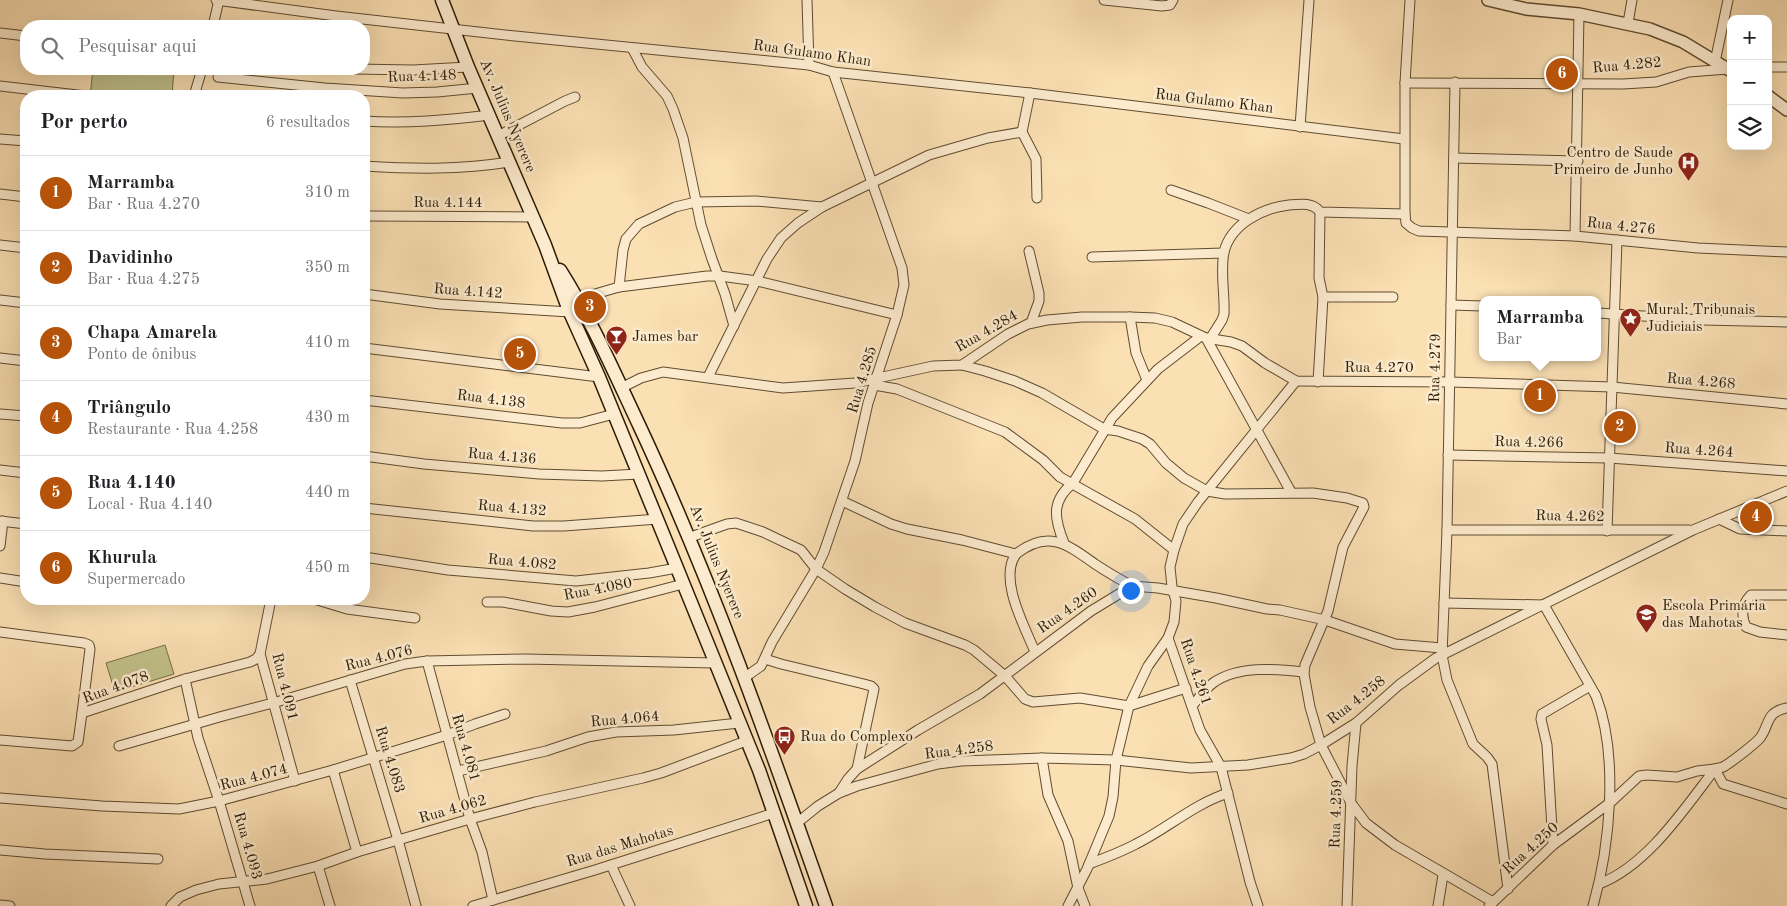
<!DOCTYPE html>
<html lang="pt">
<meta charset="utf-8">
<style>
body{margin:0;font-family:"Old Standard TT",serif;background:#f2f2f2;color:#202124}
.controls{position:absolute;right:15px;top:15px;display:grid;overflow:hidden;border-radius:10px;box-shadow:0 5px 20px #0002}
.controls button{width:45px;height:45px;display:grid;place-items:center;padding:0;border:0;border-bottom:1px solid #e0e0e0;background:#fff;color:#202124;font:25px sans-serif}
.you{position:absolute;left:1130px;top:590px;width:18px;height:18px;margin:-12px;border:4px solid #fff;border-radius:50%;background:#1a73e8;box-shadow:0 0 0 8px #1a73e833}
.badge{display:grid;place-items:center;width:32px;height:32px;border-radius:50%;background:#b45309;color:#fff;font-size:16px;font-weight:700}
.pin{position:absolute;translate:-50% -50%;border:2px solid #fff;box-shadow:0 1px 5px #0006}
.popup{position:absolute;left:1479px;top:296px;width:122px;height:65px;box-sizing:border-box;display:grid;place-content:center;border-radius:10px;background:#fff;filter:drop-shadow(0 1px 4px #0005);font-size:16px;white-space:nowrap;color:#757577}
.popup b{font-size:19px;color:#202124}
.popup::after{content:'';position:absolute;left:50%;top:100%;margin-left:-10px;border:10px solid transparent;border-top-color:#fff}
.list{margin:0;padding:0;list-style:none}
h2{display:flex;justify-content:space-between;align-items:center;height:65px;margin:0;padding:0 20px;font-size:21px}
h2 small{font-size:16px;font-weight:400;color:#757577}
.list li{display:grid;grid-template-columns:32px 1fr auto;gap:15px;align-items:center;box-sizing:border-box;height:75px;padding:0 20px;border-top:1px solid #e0e0e0}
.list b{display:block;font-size:19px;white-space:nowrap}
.list p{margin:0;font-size:16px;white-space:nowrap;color:#757577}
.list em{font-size:16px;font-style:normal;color:#757577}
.icon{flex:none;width:28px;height:28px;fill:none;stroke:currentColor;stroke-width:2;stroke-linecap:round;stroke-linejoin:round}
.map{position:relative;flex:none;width:1787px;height:906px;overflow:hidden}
.search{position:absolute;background:#fff;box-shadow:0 5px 20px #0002;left:20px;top:20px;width:350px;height:55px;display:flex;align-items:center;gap:12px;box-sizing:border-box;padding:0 18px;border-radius:20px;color:#757577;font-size:19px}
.panel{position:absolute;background:#fff;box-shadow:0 5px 20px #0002;left:20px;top:90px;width:350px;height:515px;border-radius:20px}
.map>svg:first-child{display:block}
.pitch{fill:#c2c18b;stroke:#776e47}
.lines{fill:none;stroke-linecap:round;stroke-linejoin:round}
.minor-casing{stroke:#604c2f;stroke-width:11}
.tertiary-casing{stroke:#604c2f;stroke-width:14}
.secondary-casing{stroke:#2c1b03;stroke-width:15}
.minor{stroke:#fcebce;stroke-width:9}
.tertiary{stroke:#fcebce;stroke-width:11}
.secondary{stroke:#fcebce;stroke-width:12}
.labels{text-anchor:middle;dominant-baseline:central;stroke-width:5;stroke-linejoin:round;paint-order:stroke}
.street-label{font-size:15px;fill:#2c1b03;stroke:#fcebce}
.poi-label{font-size:15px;fill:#2c1b03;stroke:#fcebce;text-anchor:start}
</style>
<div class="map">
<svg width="1787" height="906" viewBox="0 0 1787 906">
<rect width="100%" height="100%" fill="#fbe0b4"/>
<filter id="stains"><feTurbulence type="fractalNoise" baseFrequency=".004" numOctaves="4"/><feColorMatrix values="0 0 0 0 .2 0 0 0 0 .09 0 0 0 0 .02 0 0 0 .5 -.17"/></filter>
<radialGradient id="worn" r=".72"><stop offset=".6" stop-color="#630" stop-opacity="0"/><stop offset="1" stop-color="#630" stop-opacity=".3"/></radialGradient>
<g class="pitch">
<polygon points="93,69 174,69 172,96 90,96"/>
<polygon points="165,645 174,674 115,692 106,663"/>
</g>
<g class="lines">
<defs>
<g id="minor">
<polyline points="216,0 336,16 515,36 809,65 833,72 1030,93 1404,139"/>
<polyline points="807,0 809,65"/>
<polyline points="1104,0 1162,6 1170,5 1173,0"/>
<polyline points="1410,0 1405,83 1405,214 1406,223 1412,228 1419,231 1575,236 1698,248 1787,252"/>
<polyline points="1628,23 1632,0"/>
<polyline points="213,26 219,0"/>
<polyline points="0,33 26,36"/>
<polyline points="632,48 642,67 667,96 673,109 683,138 701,225 712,259 725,294 734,326"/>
<polyline points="1715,62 1728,0"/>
<polyline points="1768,67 1787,67"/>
<polyline points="356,69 413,70 468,67"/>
<polyline points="218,77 325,88 403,93 437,92 478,88"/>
<polyline points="1455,82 1447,530 1442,655 1447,680 1473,744 1487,757 1492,764 1508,889"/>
<polyline points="1405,83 1623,84 1656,82 1689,72 1728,69"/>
<polyline points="0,86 86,96"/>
<polyline points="1030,93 1022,132 1036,159 1037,198"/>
<polyline points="194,96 202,69"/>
<path d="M364,121C406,124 448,120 490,115"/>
<polyline points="1300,127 1309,0"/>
<polyline points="498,136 565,101 575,97"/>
<polyline points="0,139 26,141"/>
<polyline points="1454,158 1578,161"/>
<path d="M364,166C413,169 460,170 509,162"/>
<polyline points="1171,190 1208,203 1249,219"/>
<polyline points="0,194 26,197"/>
<polyline points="364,216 533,217"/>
<polyline points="1575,236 1579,14"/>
<polyline points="0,245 26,248"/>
<polyline points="1029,251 1039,293 1039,301 1031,323"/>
<polyline points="1092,257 1224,253"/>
<polyline points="619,287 623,250 626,239 639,224 675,207 696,202 756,201 822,207"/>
<polyline points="364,294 440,304 570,312"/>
<polyline points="1323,297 1393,297"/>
<polyline points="578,299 619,287 707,276 720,276 757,281 897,315"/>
<polyline points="0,300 26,303"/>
<polyline points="1451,305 1482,306"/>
<polyline points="1598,313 1703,320 1787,322"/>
<polyline points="1130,317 1136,353 1147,380"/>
<polyline points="1206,338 1291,492"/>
<path d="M1210,339L1222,320L1224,314C1225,294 1220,272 1224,252C1231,224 1262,208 1289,205C1300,204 1313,202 1320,212L1405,214"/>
<polyline points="364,348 599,377"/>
<polyline points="0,358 26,361"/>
<polyline points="962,365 985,371 1015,381 1042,393 1104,429 1118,431 1142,439 1150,444 1166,463 1184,478 1207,491 1225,494 1313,493 1347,498 1363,503 1364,507 1343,547 1328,611 1305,665 1304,674 1310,707 1321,745 1351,803 1366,823 1395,845 1493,902"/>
<polyline points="708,377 767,259 781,238 798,223 822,207 929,155 988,138 1022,132"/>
<polyline points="1318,382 1323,297 1319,278 1320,212"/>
<polyline points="874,385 897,389 1005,432 1043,460 1060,477 1135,519 1174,550"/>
<polyline points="621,388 641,378 663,372 783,388 855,383 933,366 962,365 1008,334 1028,324 1047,320 1082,317 1130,317 1155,318 1172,322 1206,338 1231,342 1242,346 1265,363 1296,381 1450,382 1612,387 1787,404"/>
<polyline points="364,400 562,423 580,423 614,414"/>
<polyline points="0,414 26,416"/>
<polyline points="1448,455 1609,458 1787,471"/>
<polyline points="364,456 424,464 539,474 602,476 639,474"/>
<polyline points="0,470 26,473"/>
<path d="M842,501L891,524L907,529L962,540L1016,554C1048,529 1067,544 1095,564C1107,572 1119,579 1132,586"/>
<polyline points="364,508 533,526 564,526 658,519"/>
<polyline points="1719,519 1740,529 1787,531"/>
<polyline points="0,521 26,524"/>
<polyline points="1447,530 1689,530"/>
<polyline points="1607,531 1617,240"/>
<polyline points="688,538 727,524 736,523 763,532 786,543 801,550 816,569 845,589 875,607 905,623 965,645 974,650 1005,676 1025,699 1033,702 1080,698 1129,706 1186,688"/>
<path d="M1064,543C1054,518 1051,501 1073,483L1112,418L1158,369L1201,336"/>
<polyline points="0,546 3,521"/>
<path d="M1016,554C998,579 1025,627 1035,652"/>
<polyline points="364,557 448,570 576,581 649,573 677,568"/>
<polyline points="0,578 26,582"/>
<path d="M1787,595H1751C1741,605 1741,615 1746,627L1760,632L1787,635"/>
<polyline points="271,599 260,654 295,781"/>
<polyline points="314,599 347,609 415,618"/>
<polyline points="487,602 503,602 551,611 568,612 595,607 683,584"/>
<path d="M1444,603L1544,605L1596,696C1619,756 1610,846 1593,906"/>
<polyline points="0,632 84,643 89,645 90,649 82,713"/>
<polyline points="1168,638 1200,730 1221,767 1250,882 1258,906"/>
<polyline points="765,659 781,664 864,684 871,686 874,689 857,769"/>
<polyline points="427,661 470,819 482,852 493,900"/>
<polyline points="744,678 761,666 772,642 816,569 824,552 855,461 868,403 897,315 904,285 902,268 833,72"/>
<polyline points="185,679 198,738 219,801 250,906"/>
<polyline points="350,680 398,840 416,906"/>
<path d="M1192,706C1198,699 1205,689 1213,683C1238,665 1276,669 1304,672"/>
<polyline points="0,740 72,746 78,742 82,713 185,679 250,662 256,659 260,654"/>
<polyline points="119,746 223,716 273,703 405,664 427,661 525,659 715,663"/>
<polyline points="1042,758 1048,795 1068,841 1078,888 1085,906"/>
<polyline points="333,770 357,852"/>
<polyline points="458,771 546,751 588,737 616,732 674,730 739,723"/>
<polyline points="839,793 848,779 857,769 918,730 980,694 1091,611 1132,586 1158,588 1216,598 1267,609 1280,610 1325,620 1395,644 1442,648"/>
<polyline points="0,798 102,806 179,809 219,801 333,770 447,735 475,724 505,714"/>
<polyline points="797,823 818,806 839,793 857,786 938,764 961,761 1042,758 1116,760 1191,768 1248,765 1291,758 1304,754 1321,745 1356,723 1399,685 1436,658 1693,530 1787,491"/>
<polyline points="1553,845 1547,745 1541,719 1542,714 1590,686"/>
<polyline points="0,850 45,854 158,859"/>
<path d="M1089,864C1105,858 1121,852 1136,844C1168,828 1194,804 1228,793"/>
<polyline points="611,865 630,906"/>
<polyline points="318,866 330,906"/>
<path d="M1599,884C1647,866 1685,808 1715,769C1718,768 1720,768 1723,767C1729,764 1755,744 1760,738C1770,725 1765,712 1787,708"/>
<polyline points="0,905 10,906"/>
<polyline points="171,906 180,897 196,890 219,884 267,879 318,866 357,852 470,819 535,802 643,778 661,773 746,741"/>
<polyline points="473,906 595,870 774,813"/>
<polyline points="1068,906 1087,869 1109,816 1113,797 1116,760 1129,706 1148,666 1168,638 1174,622 1176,601 1172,587 1170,567 1174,550 1183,524 1198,502 1296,381"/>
<polyline points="1347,906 1352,766 1356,723"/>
<polyline points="1438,906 1443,875"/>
<polyline points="1489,906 1553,845 1611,802 1639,776 1647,775 1677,777 1697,771 1715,769 1723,784 1787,804"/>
</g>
<g id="tertiary">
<polyline points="1488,0 1526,9 1579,14 1650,29 1683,42 1731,71"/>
<polyline points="1768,96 1787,110"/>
</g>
<g id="secondary">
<polyline points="442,0 468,67 545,245 568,308 599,377 677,568 759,770 806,906"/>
<path d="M560,270C591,319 614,372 639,425C712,581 769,743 826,906"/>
</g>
</defs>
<use href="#minor" class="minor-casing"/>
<use href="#tertiary" class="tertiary-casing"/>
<use href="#secondary" class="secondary-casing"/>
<use href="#minor" class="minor"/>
<use href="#tertiary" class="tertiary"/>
<use href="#secondary" class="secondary"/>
</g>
<defs>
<symbol id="hospital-pin" viewBox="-11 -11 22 30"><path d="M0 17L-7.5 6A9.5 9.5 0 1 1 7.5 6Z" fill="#8f2418" stroke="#fcebce"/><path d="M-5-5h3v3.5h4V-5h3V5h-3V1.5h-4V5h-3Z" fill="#fff"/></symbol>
<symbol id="sight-pin" viewBox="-11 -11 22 30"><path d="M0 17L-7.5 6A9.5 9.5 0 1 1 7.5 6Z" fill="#8f2418" stroke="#fcebce"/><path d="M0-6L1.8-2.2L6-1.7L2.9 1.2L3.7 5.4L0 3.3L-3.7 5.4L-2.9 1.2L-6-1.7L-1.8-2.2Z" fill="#fff"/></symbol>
<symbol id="bar-pin" viewBox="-11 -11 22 30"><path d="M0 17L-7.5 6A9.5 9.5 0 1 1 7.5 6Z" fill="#8f2418" stroke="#fcebce"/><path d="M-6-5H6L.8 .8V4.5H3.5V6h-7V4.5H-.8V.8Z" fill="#fff"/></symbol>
<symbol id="school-pin" viewBox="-11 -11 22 30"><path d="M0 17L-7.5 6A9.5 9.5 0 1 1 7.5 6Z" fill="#8f2418" stroke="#fcebce"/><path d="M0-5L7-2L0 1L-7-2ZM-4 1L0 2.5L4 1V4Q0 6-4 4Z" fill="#fff"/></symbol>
<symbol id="bus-pin" viewBox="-11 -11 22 30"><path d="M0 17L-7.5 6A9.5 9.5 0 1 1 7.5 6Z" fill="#8f2418" stroke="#fcebce"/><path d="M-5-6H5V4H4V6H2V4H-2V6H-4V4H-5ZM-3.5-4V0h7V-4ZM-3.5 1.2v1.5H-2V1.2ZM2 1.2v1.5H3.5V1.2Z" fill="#fff"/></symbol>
</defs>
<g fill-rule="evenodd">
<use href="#hospital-pin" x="1676" y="150" width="25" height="34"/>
<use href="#sight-pin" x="1618" y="306" width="25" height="34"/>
<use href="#bar-pin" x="604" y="324" width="25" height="34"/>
<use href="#school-pin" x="1634" y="602" width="25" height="34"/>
<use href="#bus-pin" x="772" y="724" width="25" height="34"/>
</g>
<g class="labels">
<g class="street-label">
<text transform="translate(812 54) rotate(8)">Rua Gulamo Khan</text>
<text transform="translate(1627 66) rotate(-5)">Rua 4.282</text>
<text transform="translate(422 77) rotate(-2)">Rua 4.148</text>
<text transform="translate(1214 102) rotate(7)">Rua Gulamo Khan</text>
<text transform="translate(507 116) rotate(67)">Av. Julius Nyerere</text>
<text x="448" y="203">Rua 4.144</text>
<text transform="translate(1621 227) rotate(6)">Rua 4.276</text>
<text transform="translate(468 292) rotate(4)">Rua 4.142</text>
<text transform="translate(987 332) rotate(-30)">Rua 4.284</text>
<text x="1379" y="368">Rua 4.270</text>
<text transform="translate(1436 368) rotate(-89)">Rua 4.279</text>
<text transform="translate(863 380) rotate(-73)">Rua 4.285</text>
<text transform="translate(1701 382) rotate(5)">Rua 4.268</text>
<text transform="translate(491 400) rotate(7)">Rua 4.138</text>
<text transform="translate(1529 443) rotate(1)">Rua 4.266</text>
<text transform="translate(1699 451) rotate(4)">Rua 4.264</text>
<text transform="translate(502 457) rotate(5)">Rua 4.136</text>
<text transform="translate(512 509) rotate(5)">Rua 4.132</text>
<text transform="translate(1570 517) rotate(1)">Rua 4.262</text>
<text transform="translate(716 562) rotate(68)">Av. Julius Nyerere</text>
<text transform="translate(522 563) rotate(5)">Rua 4.082</text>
<text transform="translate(598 590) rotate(-11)">Rua 4.080</text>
<text transform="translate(1068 611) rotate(-35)">Rua 4.260</text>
<text transform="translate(379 659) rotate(-14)">Rua 4.076</text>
<text transform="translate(1195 672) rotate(71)">Rua 4.261</text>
<text transform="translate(284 687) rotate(76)">Rua 4.091</text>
<text transform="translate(116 688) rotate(-20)">Rua 4.078</text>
<text transform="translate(1357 701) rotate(-38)">Rua 4.258</text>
<text transform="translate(625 720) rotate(-5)">Rua 4.064</text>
<text transform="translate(465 748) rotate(74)">Rua 4.081</text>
<text transform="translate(959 751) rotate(-7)">Rua 4.258</text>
<text transform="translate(389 760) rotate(73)">Rua 4.083</text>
<text transform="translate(254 778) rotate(-15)">Rua 4.074</text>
<text transform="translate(453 810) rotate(-16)">Rua 4.062</text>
<text transform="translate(1337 814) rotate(-88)">Rua 4.259</text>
<text transform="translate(247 846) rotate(74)">Rua 4.093</text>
<text transform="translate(620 847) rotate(-17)">Rua das Mahotas</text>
<text transform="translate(1531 849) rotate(-42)">Rua 4.250</text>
</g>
<g class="poi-label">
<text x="1673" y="153" text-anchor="end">Centro de Saude<tspan x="1673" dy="17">Primeiro de Junho</tspan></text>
<text x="1646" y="310">Mural: Tribunais<tspan x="1646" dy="17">Judiciais</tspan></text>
<text x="632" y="337">James bar</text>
<text x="1662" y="606">Escola Primária<tspan x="1662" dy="17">das Mahotas</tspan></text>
<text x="800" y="737">Rua do Complexo</text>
</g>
</g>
<rect width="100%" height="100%" filter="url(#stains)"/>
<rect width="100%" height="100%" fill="url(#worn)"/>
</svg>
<div class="controls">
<button>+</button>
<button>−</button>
<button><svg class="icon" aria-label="layers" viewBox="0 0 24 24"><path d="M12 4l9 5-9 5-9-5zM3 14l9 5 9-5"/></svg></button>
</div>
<div class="you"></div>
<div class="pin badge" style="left:1540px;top:396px">1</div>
<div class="popup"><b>Marramba</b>Bar</div>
<div class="pin badge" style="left:1620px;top:427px">2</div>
<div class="pin badge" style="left:590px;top:307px">3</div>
<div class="pin badge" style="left:1756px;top:517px">4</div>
<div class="pin badge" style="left:520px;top:354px">5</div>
<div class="pin badge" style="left:1562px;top:74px">6</div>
<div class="search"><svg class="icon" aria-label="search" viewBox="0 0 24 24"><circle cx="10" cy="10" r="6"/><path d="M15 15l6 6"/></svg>Pesquisar aqui</div>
<section class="panel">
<h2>Por perto<small>6 resultados</small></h2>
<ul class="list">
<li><span class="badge">1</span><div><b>Marramba</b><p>Bar · Rua 4.270</p></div><em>310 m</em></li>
<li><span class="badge">2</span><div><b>Davidinho</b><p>Bar · Rua 4.275</p></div><em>350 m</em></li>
<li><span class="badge">3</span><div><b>Chapa Amarela</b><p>Ponto de ônibus</p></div><em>410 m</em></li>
<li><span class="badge">4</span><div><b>Triângulo</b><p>Restaurante · Rua 4.258</p></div><em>430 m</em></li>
<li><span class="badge">5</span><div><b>Rua 4.140</b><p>Local · Rua 4.140</p></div><em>440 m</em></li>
<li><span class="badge">6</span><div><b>Khurula</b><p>Supermercado</p></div><em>450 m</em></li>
</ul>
</section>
</div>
